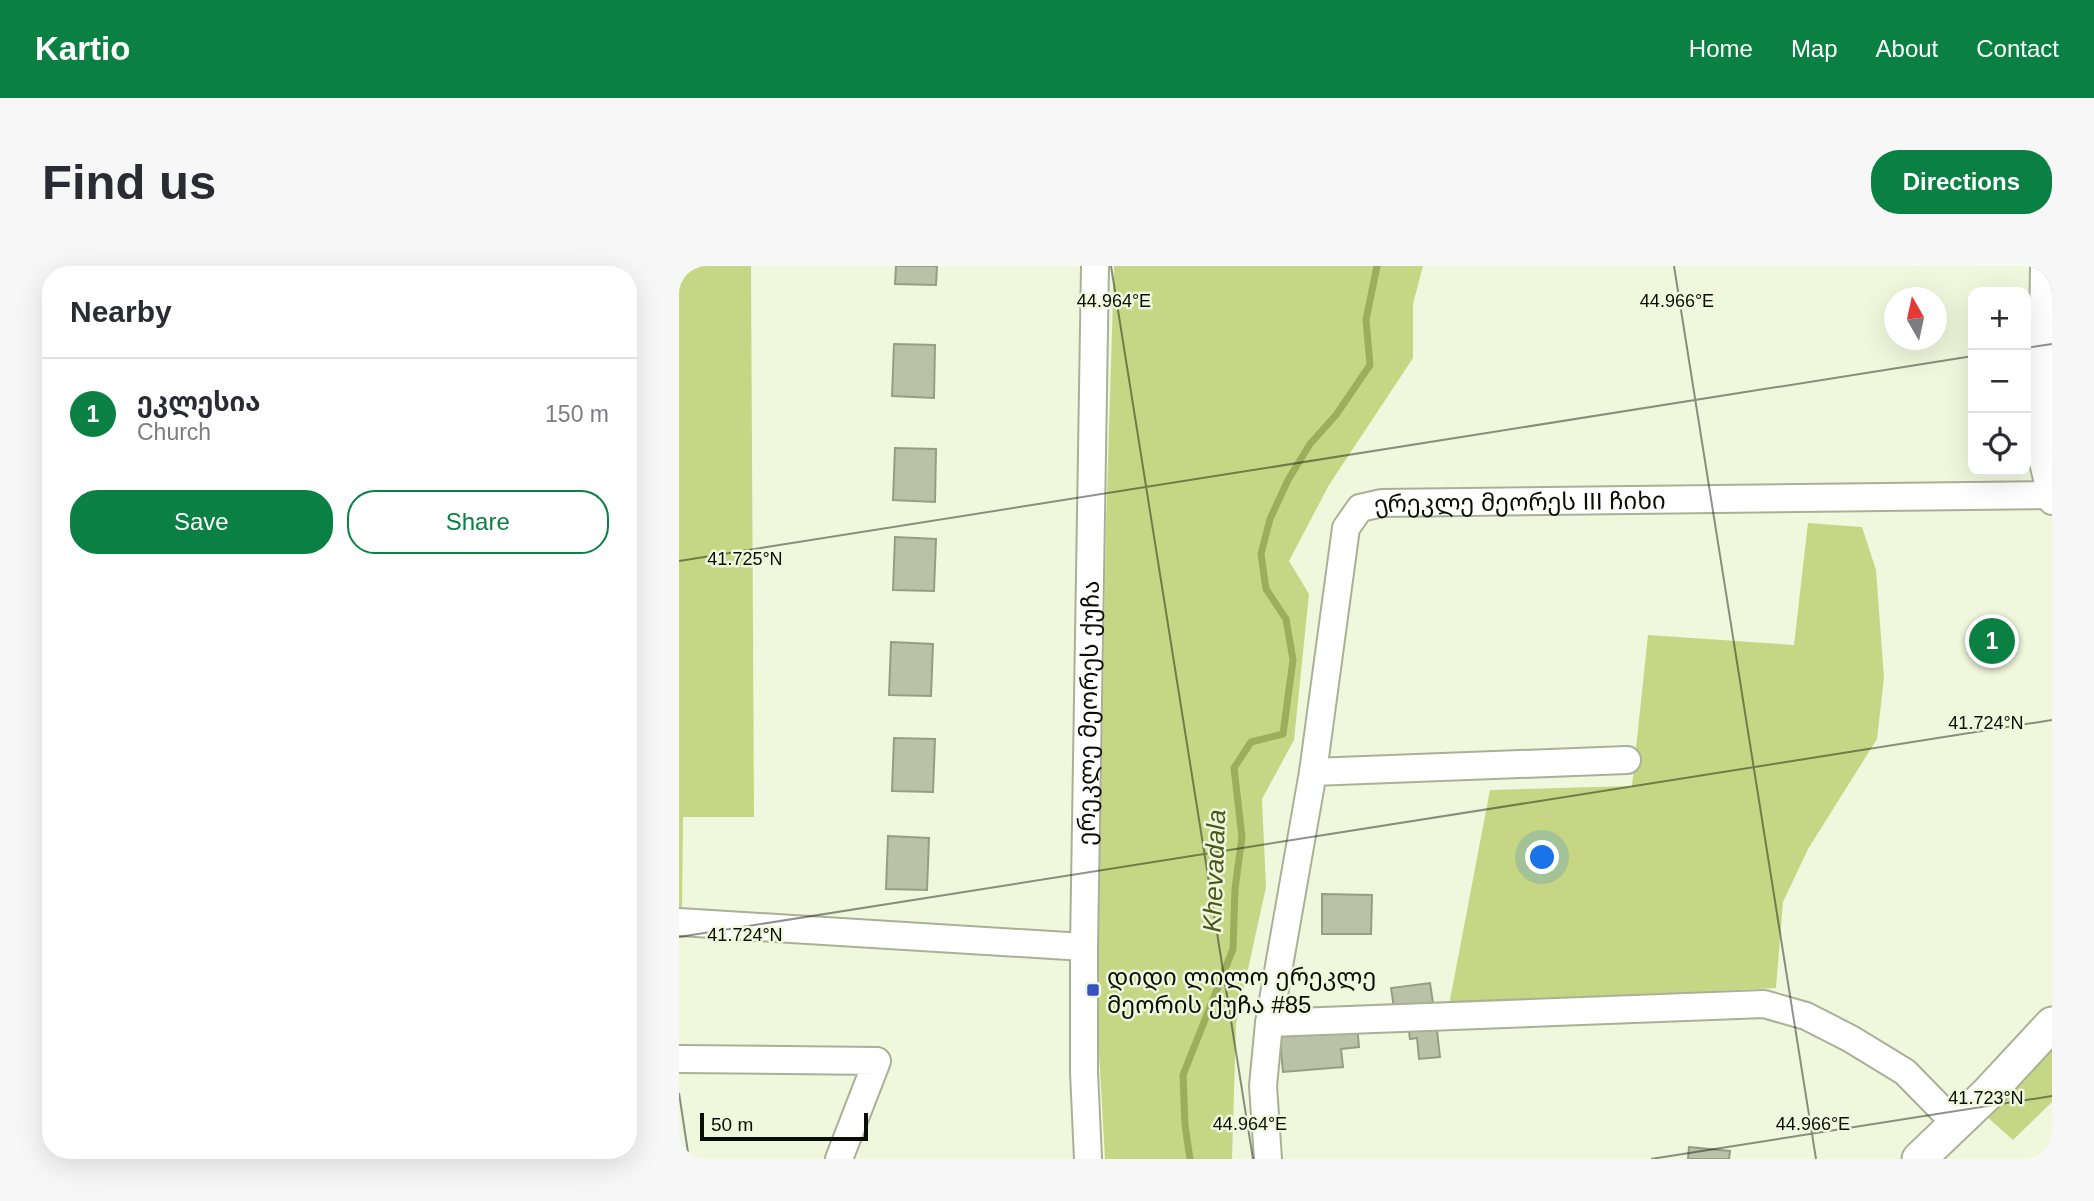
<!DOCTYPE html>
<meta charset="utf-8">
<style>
body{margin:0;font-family:Helvetica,"Noto Sans Georgian",sans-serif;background:#f7f7f7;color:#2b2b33}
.controls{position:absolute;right:21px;top:21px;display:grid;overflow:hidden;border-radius:14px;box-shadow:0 7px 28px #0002}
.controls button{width:63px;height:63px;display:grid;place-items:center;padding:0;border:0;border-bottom:2px solid #e1e1e2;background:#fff;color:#2b2b33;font:35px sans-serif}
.compass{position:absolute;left:1205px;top:21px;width:63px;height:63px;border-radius:50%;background:#fff;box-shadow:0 7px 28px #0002;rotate:351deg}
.scale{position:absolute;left:21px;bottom:18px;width:168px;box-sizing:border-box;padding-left:7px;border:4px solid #0c0e05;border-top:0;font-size:19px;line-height:24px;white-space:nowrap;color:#0c0e05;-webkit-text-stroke:5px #f1f7dc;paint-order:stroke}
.you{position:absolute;left:864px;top:592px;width:24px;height:24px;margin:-18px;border:5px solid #fff;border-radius:50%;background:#1a73e8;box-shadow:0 0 0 10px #1a73e833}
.badge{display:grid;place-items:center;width:46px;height:46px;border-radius:50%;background:#0b8043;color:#fff;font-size:23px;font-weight:700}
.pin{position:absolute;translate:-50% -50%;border:4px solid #fff;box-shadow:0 2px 7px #0006}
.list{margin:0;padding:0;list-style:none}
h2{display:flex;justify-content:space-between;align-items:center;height:91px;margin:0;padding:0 28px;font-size:30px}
h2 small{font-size:23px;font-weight:400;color:#7c7c81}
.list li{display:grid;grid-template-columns:46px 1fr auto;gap:21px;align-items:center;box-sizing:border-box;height:112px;padding:0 28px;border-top:2px solid #e1e1e2}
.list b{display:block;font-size:26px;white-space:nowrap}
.list p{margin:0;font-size:23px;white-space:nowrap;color:#7c7c81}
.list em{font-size:23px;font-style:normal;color:#7c7c81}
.actions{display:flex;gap:14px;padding:21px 28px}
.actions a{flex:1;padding:16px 0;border:2px solid #0b8043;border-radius:28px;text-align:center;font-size:24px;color:#0b8043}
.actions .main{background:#0b8043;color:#fff}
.icon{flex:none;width:38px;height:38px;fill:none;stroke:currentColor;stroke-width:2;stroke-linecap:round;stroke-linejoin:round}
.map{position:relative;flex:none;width:1373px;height:893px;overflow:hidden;border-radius:28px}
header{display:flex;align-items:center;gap:42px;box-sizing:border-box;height:98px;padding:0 35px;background:#0b8043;color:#fff}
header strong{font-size:33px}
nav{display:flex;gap:38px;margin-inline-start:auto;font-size:24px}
.intro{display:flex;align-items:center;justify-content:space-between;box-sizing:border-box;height:168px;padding:0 42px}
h1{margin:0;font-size:49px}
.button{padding:18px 32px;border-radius:28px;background:#0b8043;color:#fff;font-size:24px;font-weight:700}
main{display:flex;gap:42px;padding:0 42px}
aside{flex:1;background:#fff;border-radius:28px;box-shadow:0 7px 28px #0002}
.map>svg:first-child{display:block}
.green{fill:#c6d685}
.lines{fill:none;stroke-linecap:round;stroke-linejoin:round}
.stream{stroke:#9dad5a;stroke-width:7}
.building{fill:#bbc1a6;stroke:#979d84;stroke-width:2}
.minor-casing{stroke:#aab096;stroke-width:30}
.major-casing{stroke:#aab096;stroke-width:37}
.minor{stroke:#fff;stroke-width:26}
.major{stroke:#fff;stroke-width:33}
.ticks{fill:none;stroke:#0c0e05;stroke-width:2;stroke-opacity:0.45}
.poi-dot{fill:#3452c3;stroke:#f1f7dc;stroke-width:2.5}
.labels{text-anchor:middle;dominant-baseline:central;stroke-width:5;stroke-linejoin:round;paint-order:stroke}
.street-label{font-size:24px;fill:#0c0e05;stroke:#f1f7dc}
.poi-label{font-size:24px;fill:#0c0e05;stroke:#f1f7dc;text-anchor:start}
.water-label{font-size:26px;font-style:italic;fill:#4c561a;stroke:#f1f7dc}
.ticks-label{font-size:18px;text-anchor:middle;fill:#0c0e05;stroke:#f1f7dc;stroke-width:5;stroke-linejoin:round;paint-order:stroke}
</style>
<header>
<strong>Kartio</strong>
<nav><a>Home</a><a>Map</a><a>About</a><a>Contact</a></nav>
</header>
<div class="intro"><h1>Find us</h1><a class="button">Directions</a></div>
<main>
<aside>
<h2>Nearby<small></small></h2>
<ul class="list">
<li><span class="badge">1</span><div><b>ეკლესია</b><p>Church</p></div><em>150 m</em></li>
</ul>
<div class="actions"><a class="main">Save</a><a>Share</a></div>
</aside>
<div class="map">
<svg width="1373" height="893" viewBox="0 0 1373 893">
<rect width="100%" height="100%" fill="#f1f7dc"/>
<g class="green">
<polygon points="0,0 72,0 75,551 4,551 3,644 0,643"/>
<polygon points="435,0 744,0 734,38 734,92 650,219 610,295 630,328 615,474 583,533 587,621 557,758 553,893 426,893 418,751 427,261"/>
<polygon points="1129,257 1183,261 1197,304 1205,412 1198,473 1129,583 1104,636 1097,722 770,739 811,524 953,520 969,369 1115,379"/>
<polygon points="1373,781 1373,836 1334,874 1307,850"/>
</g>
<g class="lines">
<polyline class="stream" points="511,893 506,859 504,809 554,683 556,623 563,571 555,502 572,476 604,468 614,394 607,353 587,323 582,288 591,253 609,214 631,178 657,149 691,99 687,54 698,0"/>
</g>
<g class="building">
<polygon points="217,0 258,0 257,19 216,18"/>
<polygon points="215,78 256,79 255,132 213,130"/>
<polygon points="216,182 257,183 256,236 214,234"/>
<polygon points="216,271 257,273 255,325 214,324"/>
<polygon points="212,376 254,378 252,430 210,429"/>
<polygon points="215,472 256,473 254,526 213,525"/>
<polygon points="209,570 250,572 248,624 207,623"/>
<polygon points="643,628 693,629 692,668 643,668"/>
<polygon points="751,717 754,737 715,742 712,722"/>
<polygon points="757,755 761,791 740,793 738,772 731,773 729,758"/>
<polygon points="678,758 680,781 662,783 664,801 604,806 600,765"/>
<polygon points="1010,881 1051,885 1050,893 1009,893"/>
</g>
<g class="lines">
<defs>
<g id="minor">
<polyline points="1365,0 1362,187 1373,235"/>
<polyline points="634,506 948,494"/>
<polyline points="0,656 405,681"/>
<polyline points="590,757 1085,738 1127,750 1172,773 1226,806 1277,858"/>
<polyline points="0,793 198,795 160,893"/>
<path id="s1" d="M409,893L405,806V681L416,0"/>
<path id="s2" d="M589,893L584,820L590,757L634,506L667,262L681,242L703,237L1372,229"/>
</g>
<polyline id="major" points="1240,893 1308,828 1373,758"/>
</defs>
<use href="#minor" class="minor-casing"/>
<use href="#major" class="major-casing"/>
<use href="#minor" class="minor"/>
<use href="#major" class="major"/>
</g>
<path class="ticks" d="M432,0L574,893M995,0L1137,893M1347,82L1373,78M0,295L1294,90M0,671L1373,454M0,827L10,893M972,893L1373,830"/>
<rect class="poi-dot" x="407" y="717" width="14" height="14" rx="3.5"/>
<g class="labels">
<g class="street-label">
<text stroke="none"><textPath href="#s2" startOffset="822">ერეკლე მეორეს III ჩიხი</textPath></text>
<text stroke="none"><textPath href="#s1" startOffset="446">ერეკლე მეორეს ქუჩა</textPath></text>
</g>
<g class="poi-label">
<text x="428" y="710">დიდი ლილო ერეკლე<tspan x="428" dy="28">მეორის ქუჩა #85</tspan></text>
</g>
<g class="water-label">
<text transform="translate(535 605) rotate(-88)">Khevadala</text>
</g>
</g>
<g class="ticks-label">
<text x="435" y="41">44.964°E</text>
<text x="998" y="41">44.966°E</text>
<text x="66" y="299">41.725°N</text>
<text x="1307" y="463">41.724°N</text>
<text x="66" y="675">41.724°N</text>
<text x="1307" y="838">41.723°N</text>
<text x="571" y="864">44.964°E</text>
<text x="1134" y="864">44.966°E</text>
</g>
</svg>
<div class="controls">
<button>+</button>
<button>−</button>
<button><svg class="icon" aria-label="locate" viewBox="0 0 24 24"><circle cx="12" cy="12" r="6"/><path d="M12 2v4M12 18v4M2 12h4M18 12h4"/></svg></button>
</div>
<svg class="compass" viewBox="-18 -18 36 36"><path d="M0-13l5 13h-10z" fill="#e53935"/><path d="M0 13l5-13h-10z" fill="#7c7c81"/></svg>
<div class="scale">50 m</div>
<div class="you"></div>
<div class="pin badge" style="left:1313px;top:375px">1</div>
</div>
</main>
